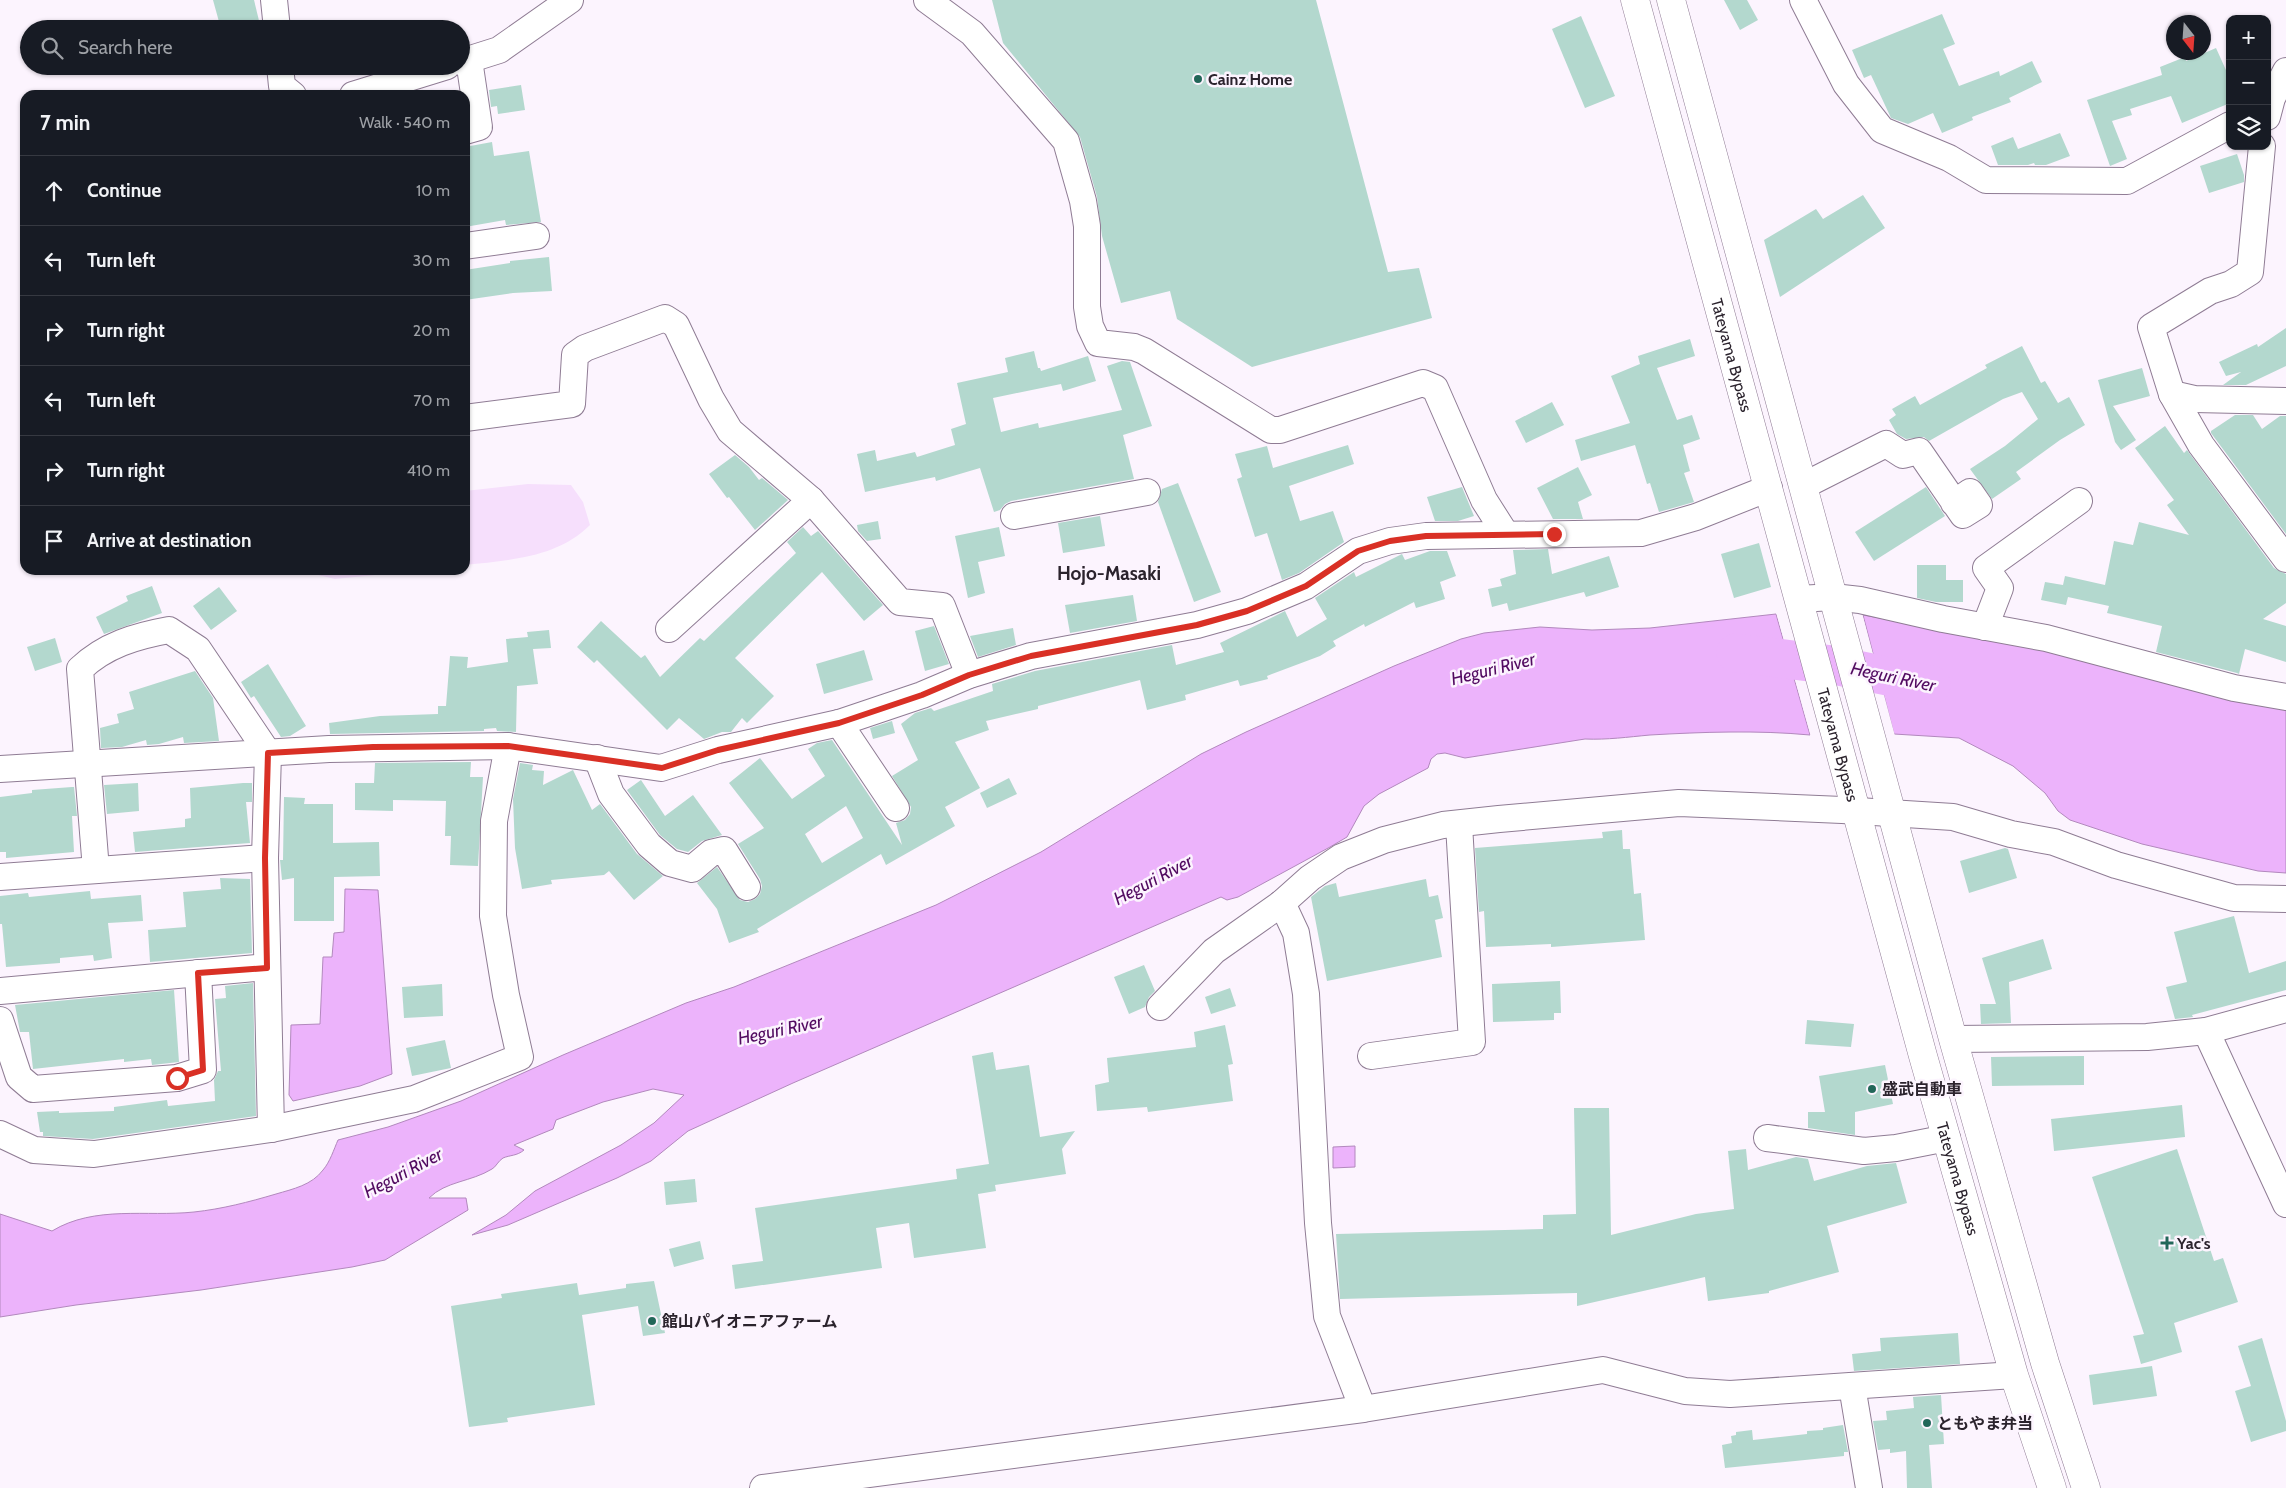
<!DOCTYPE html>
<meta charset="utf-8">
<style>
body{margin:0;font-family:Cabin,"Noto Sans JP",sans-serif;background:#242831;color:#f1f3f6}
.controls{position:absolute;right:15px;top:15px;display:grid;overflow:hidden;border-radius:10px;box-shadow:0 1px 4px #0004}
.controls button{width:45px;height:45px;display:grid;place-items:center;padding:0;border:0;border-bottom:1px solid #363941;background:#171b24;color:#f1f3f6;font:25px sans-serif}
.compass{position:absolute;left:2166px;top:15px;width:45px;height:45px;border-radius:50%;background:#171b24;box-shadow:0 1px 4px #0004;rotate:163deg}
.stop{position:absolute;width:15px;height:15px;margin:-11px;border:4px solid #d93025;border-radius:50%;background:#fff}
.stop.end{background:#d93025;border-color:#fff;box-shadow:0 1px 5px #0008}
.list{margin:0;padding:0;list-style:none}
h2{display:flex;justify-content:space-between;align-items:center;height:65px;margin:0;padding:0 20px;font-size:21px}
h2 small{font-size:16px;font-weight:400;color:#9ea1a6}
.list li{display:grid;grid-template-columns:32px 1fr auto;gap:15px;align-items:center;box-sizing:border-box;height:70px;padding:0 20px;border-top:1px solid #363941}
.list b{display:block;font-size:19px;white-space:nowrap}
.list em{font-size:16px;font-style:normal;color:#9ea1a6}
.icon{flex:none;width:28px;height:28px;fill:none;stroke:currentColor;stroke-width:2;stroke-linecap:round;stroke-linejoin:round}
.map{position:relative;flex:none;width:2286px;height:1488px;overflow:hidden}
.search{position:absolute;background:#171b24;box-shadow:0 1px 4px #0004;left:20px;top:20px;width:450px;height:55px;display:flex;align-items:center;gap:12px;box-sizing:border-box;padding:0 18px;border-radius:28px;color:#9ea1a6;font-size:19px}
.panel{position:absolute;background:#171b24;box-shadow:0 1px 4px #0004;left:20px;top:90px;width:450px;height:485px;border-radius:15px}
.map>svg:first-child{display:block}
.green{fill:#f6dffc}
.water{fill:#ecb3fb;stroke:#b288bd}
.pier{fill:#fcf4fe}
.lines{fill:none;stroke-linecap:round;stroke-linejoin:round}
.river{stroke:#ecb3fb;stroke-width:39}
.building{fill:#b3d8ce;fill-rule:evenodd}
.minor-casing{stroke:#8f7c94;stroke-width:28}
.highway-casing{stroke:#8f7c94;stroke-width:29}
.minor{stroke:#fff;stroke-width:26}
.highway{stroke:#fff;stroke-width:28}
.route{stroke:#d93025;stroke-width:6}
.poi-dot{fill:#226759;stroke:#fcf4fe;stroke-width:2}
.labels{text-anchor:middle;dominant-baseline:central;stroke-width:5;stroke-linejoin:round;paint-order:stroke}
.poi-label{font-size:16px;font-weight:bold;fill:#2b232d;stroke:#fcf4fe;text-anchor:start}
.street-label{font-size:16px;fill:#2b232d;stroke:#fcf4fe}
.water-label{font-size:18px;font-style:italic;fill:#520b61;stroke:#fcf4fe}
.quarter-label{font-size:19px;font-weight:bold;fill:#2b232d;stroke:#fcf4fe}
</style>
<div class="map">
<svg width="2286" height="1488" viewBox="0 0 2286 1488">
<rect width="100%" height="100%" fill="#fcf4fe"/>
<g class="green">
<path d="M528,484L571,485L583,502L590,525C557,558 509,560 465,565V491Z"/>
<polygon points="318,570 426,570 335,579 318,575"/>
</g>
<g class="water">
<path d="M1776,614L1810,735C1757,730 1703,732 1650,735C1628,737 1607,740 1585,739L1465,758L1445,753L1437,754L1431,759L1428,768L1379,794L1364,806L1347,837L1330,847L1238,897L1227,900L1221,897L793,1083L688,1131L651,1161L617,1178L508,1225L472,1235L506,1215L535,1191L621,1145L654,1123L684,1095L653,1089L603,1102L556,1120L553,1129L514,1145L524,1150C517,1156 510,1155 503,1158C498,1161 496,1167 492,1169C471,1182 446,1181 429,1198H466L468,1210L385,1260L352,1267L201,1290L76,1305L0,1317V1214L52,1231C95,1205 146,1217 194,1212C222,1209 249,1202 276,1194C293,1189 312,1185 323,1170C330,1162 334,1149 338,1140L388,1127L461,1101L563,1055L686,1003L734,987L936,905L1041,852L1201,754L1246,732L1394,666L1461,639L1484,633L1540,627L1592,630L1650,628Z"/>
<polygon points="1863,615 2059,650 2286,710 2286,873 2258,871 2142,844 2070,820 2058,811 2045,793 2013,766 1959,738 1894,734"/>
<polygon points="345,889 378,890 392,1074 360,1086 293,1101 289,1095 291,1025 320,1024 323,957 332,957 334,933 344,932"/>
<polygon points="1355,1146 1355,1167 1333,1168 1333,1147"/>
</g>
<g class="pier">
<polygon points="1776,612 1779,614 1813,734 1811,737"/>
<polygon points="1862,613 1895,736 1892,734 1860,616"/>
</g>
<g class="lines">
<polyline class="river" points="1736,653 1833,665 1931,685"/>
</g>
<g class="building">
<polygon points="213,0 254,0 261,29 221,29"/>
<polygon points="992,0 1316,0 1388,272 1419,268 1432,318 1252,367 1177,319 1170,291 1121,303 1102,236 1097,197 1080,137 1003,43"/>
<polygon points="1724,0 1747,0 1758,20 1740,30"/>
<polygon points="1942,14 1955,44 1943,49 1959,86 1999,71 2000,76 2032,61 2042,82 2009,98 2011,102 1972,117 1973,120 1942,133 1933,113 1908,124 1891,118 1871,75 1864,78 1852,50"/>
<polygon points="1581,16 1615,96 1585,108 1552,29"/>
<polygon points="2216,48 2230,79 2230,103 2182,123 2171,96 2130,109 2132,115 2112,121 2127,159 2110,166 2087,100 2162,75 2160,67 2185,57 2186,61"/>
<polygon points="521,85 525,110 498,114 497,106 491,107 489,90"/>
<polygon points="2060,133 2070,156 2046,165 2035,165 2034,163 2028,165 1998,165 1991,146 2013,137 2018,149"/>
<polygon points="492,142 494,156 529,151 541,222 506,225 505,220 465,227 465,147"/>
<polygon points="2237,154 2244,175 2244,182 2209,193 2200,166"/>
<polygon points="1863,195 1885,228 1780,297 1764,240 1816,209 1823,219"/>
<polygon points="549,257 552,291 513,293 465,300 465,270 510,263 510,261"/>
<polygon points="2286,328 2286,366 2246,385 2223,385 2241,372 2226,376 2219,362 2257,344 2258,347"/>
<polygon points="1690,339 1695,356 1657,368 1677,420 1692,415 1700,439 1683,445 1690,471 1684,473 1694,502 1659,512 1650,483 1647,484 1635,445 1581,461 1575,440 1630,423 1611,376 1640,364 1638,356"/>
<polygon points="2022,346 2041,383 2045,381 2058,403 2069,397 2085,425 2060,440 2016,472 2021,479 1992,499 1970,469 2005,446 2038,419 2022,392 2003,399 1929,441 1924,437 1906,439 1897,434 1889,420 1896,415 1892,409 1915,396 1920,405 1987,368 1985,365"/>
<polygon points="1034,351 1038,368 1040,368 1041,371 1088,356 1096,381 1063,391 1061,384 993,398 1001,432 1038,423 1039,428 1122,410 1107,366 1122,361 1130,362 1152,426 1123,435 1134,479 1011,501 1005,504 1000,510 994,512 980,468 936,481 935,477 865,492 857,454 875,450 877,461 915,452 917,457 955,445 951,429 966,424 957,383 1008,372 1005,358"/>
<polygon points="2142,368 2150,396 2113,406 2136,440 2121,450 2115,442 2098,380"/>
<polygon points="1552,402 1564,425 1526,443 1515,421"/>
<polygon points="2235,415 2253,415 2262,429 2280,416 2286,416 2286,534 2211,433 2211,431"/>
<polygon points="2165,426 2184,453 2187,450 2274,568 2286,574 2286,603 2263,619 2286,626 2286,662 2245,649 2239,674 2237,673 2156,652 2162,626 2107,613 2109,606 2068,597 2066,605 2041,600 2045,582 2063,585 2065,576 2105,585 2114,541 2133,545 2139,522 2189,535 2167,505 2174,500 2135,448"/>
<polygon points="1348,445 1354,464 1289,486 1300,521 1333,511 1344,542 1299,573 1282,580 1267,533 1255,537 1237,479 1242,477 1235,454 1267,446 1273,468"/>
<polygon points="735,455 749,467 759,480 762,478 788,500 755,530 729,497 727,498 709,474"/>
<polygon points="1578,467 1592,495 1578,502 1583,519 1553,519 1537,488"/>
<polygon points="1178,483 1221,592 1194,602 1158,502 1162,489"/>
<polygon points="1462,487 1474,516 1458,521 1435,521 1427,497"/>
<polygon points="1926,487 1945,516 1874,561 1855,532"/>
<polygon points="1100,516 1105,546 1063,553 1058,523"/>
<polygon points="878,521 881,539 867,541 858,531 857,525"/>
<polygon points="803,527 811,536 818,531 883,605 864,621 822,572 735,658 774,696 747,723 742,718 731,732 722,732 704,739 679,718 667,730 597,660 594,663 577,647 601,621 641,658 645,655 660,677 700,638 704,641 796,553 787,542"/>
<polygon points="999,527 1005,556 978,562 985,593 968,598 955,536"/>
<polygon points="1759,543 1771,587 1734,598 1721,554"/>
<polygon points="1548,549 1552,574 1609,556 1619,587 1586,597 1584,592 1509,611 1507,603 1492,607 1488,589 1502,586 1500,579 1516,574 1513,550"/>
<path d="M1430,551H1447L1456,576L1440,582L1445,599L1416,608L1414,602L1365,627L1364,624L1333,641L1336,646L1320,656L1267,676L1268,679L1240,686L1238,680L1185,695L1186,700L1147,710L1140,680L1038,706V709L986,721L989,730L955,742L980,788L945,807L955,826L886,865L881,854L757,929L759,932L729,943L717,909L697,883L717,867L740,900L748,902L755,899L760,894L762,886L760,879L738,844L764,828L729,783L760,758L792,799L825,776L808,749L817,743L832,740L902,845L896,823L905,820L910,814L911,807L892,776L918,760L901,724L915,713L931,708L934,711L993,691L992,684L1035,671L1172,645L1176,665L1224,652L1220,643L1285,611L1297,637L1327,619L1315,598L1354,572L1356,577L1402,554L1405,560ZM846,806L863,838L822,863L805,834Z"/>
<polygon points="1917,565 1946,565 1946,580 1963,580 1963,602 1936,602 1917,598"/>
<polygon points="152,586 162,613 104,634 96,617 128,601 126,596"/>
<polygon points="219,587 237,611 211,630 193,606"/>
<polygon points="1133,595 1137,621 1070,633 1065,605"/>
<polygon points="934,626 949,664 925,671 915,631"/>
<polygon points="1013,628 1016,645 978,657 970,636"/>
<polygon points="549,630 551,648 533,649 538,684 517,686 516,732 497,731 496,728 484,729 484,731 330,734 329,723 380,716 438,714 438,706 446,706 450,656 468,657 467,668 508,662 506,639 528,637 527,632"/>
<polygon points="55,638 62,662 35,671 27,647"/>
<polygon points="864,650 873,680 824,694 816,664"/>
<polygon points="268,664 306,726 290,736 281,737 254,696 251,698 241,682"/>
<polygon points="195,671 213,698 219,741 184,743 183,737 159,744 147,745 146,740 122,747 101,748 100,728 119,723 117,714 134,709 129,692"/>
<polygon points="892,721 895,733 873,739 870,728"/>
<polygon points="471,762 470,777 483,777 478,866 450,865 451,836 445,836 446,801 393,800 393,811 355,810 355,783 374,783 375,763"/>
<polygon points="520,763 533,765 532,770 544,771 543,785 573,770 592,810 600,804 637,854 663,876 634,900 609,871 604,875 551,880 552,884 522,889 515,848 513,799"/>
<polygon points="1009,778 1017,794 987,808 980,793"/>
<polygon points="641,780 665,816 693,795 722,835 702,841 688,852 677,849 660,835 627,790"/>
<polygon points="138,783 139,811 107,814 104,785"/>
<polygon points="243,783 252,783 252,802 246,802 250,843 135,852 133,832 185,827 185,819 191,818 190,788"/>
<polygon points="72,787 74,787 77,816 72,816 74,852 6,858 6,852 0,852 0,797 32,793 32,790"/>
<polygon points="284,797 305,798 304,804 333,804 333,843 379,842 380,876 334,877 334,921 294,921 294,878 282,880 280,860 283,860"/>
<polygon points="1622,830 1623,849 1630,849 1634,894 1641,893 1645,940 1551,947 1551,944 1486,947 1484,911 1479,912 1475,848 1603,838 1602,832"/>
<polygon points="2005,848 2008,849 2017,878 1969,893 1960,861"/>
<polygon points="220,878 250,879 252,953 150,962 148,930 186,927 183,892 221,889"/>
<polygon points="1426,879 1429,897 1438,895 1443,918 1435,920 1442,957 1327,981 1311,897 1325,886 1336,883 1339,897"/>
<polygon points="90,891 91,899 141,895 143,921 108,923 112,958 94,961 93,955 60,958 60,963 6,967 2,924 0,924 0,896 28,893 29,897"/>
<polygon points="2234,916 2249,973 2286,961 2286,990 2192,1015 2193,1017 2175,1019 2166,987 2187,982 2174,932"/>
<polygon points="2043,939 2052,969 2009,982 2011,1023 1981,1024 1980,1004 1996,1004 1982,958"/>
<polygon points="1144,965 1155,991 1149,997 1145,1007 1129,1014 1114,977"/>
<polygon points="1560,981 1561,1013 1554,1013 1554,1020 1493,1022 1492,984"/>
<polygon points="253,983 256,1116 93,1139 43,1136 43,1132 40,1132 37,1112 59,1111 59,1113 114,1111 114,1107 167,1100 168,1106 215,1101 214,1080 218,1071 221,1071 215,999 226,998 225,986"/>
<polygon points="442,984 443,1016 404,1018 402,987"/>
<polygon points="1230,988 1236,1006 1211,1014 1205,997"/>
<polygon points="174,990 179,1062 152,1065 151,1059 124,1062 124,1059 33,1069 29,1032 20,1032 15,1005"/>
<polygon points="1807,1020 1854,1024 1851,1047 1805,1044"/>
<polygon points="1225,1025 1233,1064 1228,1065 1233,1101 1148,1112 1147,1107 1097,1111 1095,1085 1109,1082 1107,1058 1196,1047 1194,1032"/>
<polygon points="445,1040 451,1068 412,1076 406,1048"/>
<polygon points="993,1052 996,1070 1029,1065 1040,1137 1075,1131 1062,1149 1066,1174 995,1185 996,1191 978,1194 986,1248 914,1258 909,1223 876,1228 882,1268 735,1289 732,1265 763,1261 755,1208 957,1179 956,1169 989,1164 972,1056"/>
<polygon points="2084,1056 2084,1085 1992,1086 1991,1057"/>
<polygon points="1885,1065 1893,1104 1855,1112 1855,1135 1808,1128 1808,1112 1825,1112 1819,1076"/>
<polygon points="2182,1105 2185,1137 2054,1151 2051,1119"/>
<polygon points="1574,1108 1609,1108 1611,1235 1696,1214 1734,1209 1728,1151 1746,1149 1748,1170 1796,1157 1808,1159 1814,1181 1867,1166 1896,1163 1907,1203 1827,1226 1839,1272 1769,1291 1769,1293 1708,1301 1705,1277 1577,1306 1577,1293 1340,1299 1336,1234 1543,1229 1543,1215 1576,1214"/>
<polygon points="2177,1149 2214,1261 2223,1258 2238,1302 2174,1323 2182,1352 2141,1364 2133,1336 2144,1334 2092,1177"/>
<polygon points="695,1179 697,1202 666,1205 664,1182"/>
<polygon points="700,1241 704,1259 674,1267 669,1249"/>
<polygon points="654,1281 665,1333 643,1336 638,1306 582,1315 595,1405 507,1418 508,1422 469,1427 451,1306 502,1298 501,1294 577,1283 579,1295 626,1288 626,1284"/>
<polygon points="1958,1333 1960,1364 1854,1371 1852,1354 1881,1351 1880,1338"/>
<polygon points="2262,1338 2286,1421 2286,1431 2251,1442 2235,1391 2251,1386 2238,1346"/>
<polygon points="2152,1366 2157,1396 2093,1405 2089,1375"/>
<polygon points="1941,1395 1944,1444 1929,1445 1932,1488 1907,1488 1906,1451 1890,1453 1890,1449 1878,1450 1873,1421 1887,1420 1886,1411 1914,1408 1913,1397"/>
<polygon points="1843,1425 1848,1452 1844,1452 1844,1456 1725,1468 1722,1445 1732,1443 1731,1436 1736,1435 1736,1432 1752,1430 1753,1440 1807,1434 1807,1431 1823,1430 1823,1428"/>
</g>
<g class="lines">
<defs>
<g id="minor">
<polyline points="274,0 277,29"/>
<polyline points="927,0 972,33 1066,141 1083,201 1087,226 1087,307 1090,326 1098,343 1134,347 1144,351 1271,430 1280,430 1423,383 1435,388 1484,500 1505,533"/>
<polyline points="1803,0 1846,84 1882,130 1949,158 1986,180 2127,181 2230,125"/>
<polyline points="461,62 499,50 570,0"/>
<polyline points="280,66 282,86 293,95"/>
<polyline points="353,95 447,66"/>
<polyline points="2267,117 2272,98 2286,71"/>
<polyline points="465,131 479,127 469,60"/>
<polyline points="2262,146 2250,272 2231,284 2210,291 2151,327 2172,394 2201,445 2286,559"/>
<polyline points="465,246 536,236"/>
<polyline points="2172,394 2194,399 2286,401"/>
<polyline points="465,418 572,404 575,355 585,348 665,318 676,325 711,399 730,431 811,500 900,602 942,606 969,675"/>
<polyline points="1803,486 1886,444 1903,455 1919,451 1963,515 1979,505 1970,492 1954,503"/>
<polyline points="1014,516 1147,492"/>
<polyline points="1799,599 1833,597 1860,600 1943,619 2046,638 2234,688 2286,697"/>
<polyline points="1985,627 2000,588 1986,568 2079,501"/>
<polyline points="669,629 811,500"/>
<polyline points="839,723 896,808"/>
<polyline points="597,758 611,794 649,845 670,863 692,869 711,853 724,850 747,887"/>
<polyline points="0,769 329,749 508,746 661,768 718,750 839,723 922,695 969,675 1031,656 1197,625 1247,611 1306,586 1358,551 1390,541 1426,536 1641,533 1696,517 1769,488"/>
<path d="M96,870L80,669C105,645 136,636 169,630L198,649L268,753L265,858L271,1129"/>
<polyline points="0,877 265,858"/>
<polyline points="1282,903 1296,933 1306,994 1318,1223 1327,1316 1363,1409"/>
<polyline points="0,991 267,967"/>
<polyline points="1160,1007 1214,951 1282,903 1310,878 1341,857 1384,840 1443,825 1499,819 1679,803 1842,810 1953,817 2011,834 2054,842 2116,865 2234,898 2286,899"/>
<polyline points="0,1020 19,1077 33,1089 177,1078 203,1070 198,973"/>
<polyline points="2206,1031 2286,1204"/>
<polyline points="1953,1039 2147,1037 2206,1031 2286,1009"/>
<polyline points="1371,1056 1472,1042 1459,825"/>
<polyline points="0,1134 34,1150 94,1154 271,1129 414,1099 520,1057 506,995 493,916 494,821 508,746"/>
<polyline points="1767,1138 1864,1151 1896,1148 1947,1138"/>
<polyline points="1852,1386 1869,1488"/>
<polyline points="763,1488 1363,1409 1603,1370 1685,1391 1730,1394 2014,1375"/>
</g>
<g id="highway">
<path id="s1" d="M1635,0L1923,1056L2014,1375L2052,1488"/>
<polyline points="1671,0 1953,1039 2045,1363 2086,1488"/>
</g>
</defs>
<use href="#minor" class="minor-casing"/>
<use href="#highway" class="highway-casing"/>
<use href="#minor" class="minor"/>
<use href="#highway" class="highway"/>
</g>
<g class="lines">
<polyline class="route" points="177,1078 203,1070 198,973 267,968 265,858 268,753 373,747 508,746 662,768 718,750 839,723 922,695 969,675 1031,656 1197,625 1247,611 1306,586 1358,551 1390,541 1426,536 1554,534"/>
</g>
<g class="poi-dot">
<circle cx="1198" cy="79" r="5"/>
<circle cx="1872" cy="1089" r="5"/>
<path d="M2164.5 1235.5h5v5h5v5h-5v5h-5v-5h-5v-5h5z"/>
<circle cx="652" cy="1321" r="5"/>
<circle cx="1927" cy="1423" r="5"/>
</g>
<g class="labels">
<g class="poi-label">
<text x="1208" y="79">Cainz Home</text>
<text x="1882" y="1089">盛武自動車</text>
<text x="2177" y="1243">Yac's</text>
<text x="662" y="1321">館山パイオニアファーム</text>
<text x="1937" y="1423">ともやま弁当</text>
</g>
<g class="street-label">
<text stroke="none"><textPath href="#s1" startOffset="368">Tateyama Bypass</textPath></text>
<text stroke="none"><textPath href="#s1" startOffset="772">Tateyama Bypass</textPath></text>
<text stroke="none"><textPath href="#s1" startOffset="1222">Tateyama Bypass</textPath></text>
</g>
<g class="water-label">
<text transform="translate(1493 669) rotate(-14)">Heguri River</text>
<text transform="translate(1893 677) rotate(12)">Heguri River</text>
<text transform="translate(1153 880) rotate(-28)">Heguri River</text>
<text transform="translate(780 1030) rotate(-12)">Heguri River</text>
<text transform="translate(403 1173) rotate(-28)">Heguri River</text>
</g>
<g class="quarter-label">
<text x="1109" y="573">Hojo-Masaki</text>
</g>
</g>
</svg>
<div class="controls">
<button>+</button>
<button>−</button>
<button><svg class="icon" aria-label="layers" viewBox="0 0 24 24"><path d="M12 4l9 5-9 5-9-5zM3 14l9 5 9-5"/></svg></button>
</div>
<svg class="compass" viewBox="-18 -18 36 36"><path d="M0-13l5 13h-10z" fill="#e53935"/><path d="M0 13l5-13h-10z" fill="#9ea1a6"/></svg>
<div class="stop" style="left:177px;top:1078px"></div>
<div class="stop end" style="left:1554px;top:534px"></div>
<div class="search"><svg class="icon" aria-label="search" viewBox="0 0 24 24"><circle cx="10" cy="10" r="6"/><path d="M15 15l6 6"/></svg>Search here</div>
<section class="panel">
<h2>7 min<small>Walk · 540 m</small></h2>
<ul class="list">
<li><svg class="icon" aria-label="ahead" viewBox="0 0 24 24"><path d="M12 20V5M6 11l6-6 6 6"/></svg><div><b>Continue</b></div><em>10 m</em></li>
<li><svg class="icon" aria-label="left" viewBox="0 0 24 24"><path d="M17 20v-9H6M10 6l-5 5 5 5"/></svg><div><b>Turn left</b></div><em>30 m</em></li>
<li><svg class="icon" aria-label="right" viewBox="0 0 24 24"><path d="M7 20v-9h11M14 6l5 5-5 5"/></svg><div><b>Turn right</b></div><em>20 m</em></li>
<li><svg class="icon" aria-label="left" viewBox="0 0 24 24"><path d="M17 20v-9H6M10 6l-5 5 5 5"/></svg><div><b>Turn left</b></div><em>70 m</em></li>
<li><svg class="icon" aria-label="right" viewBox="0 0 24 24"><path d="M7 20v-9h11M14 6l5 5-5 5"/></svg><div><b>Turn right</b></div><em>410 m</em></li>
<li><svg class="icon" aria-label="arrive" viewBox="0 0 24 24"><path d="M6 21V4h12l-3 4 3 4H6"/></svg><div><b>Arrive at destination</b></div></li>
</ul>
</section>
</div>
